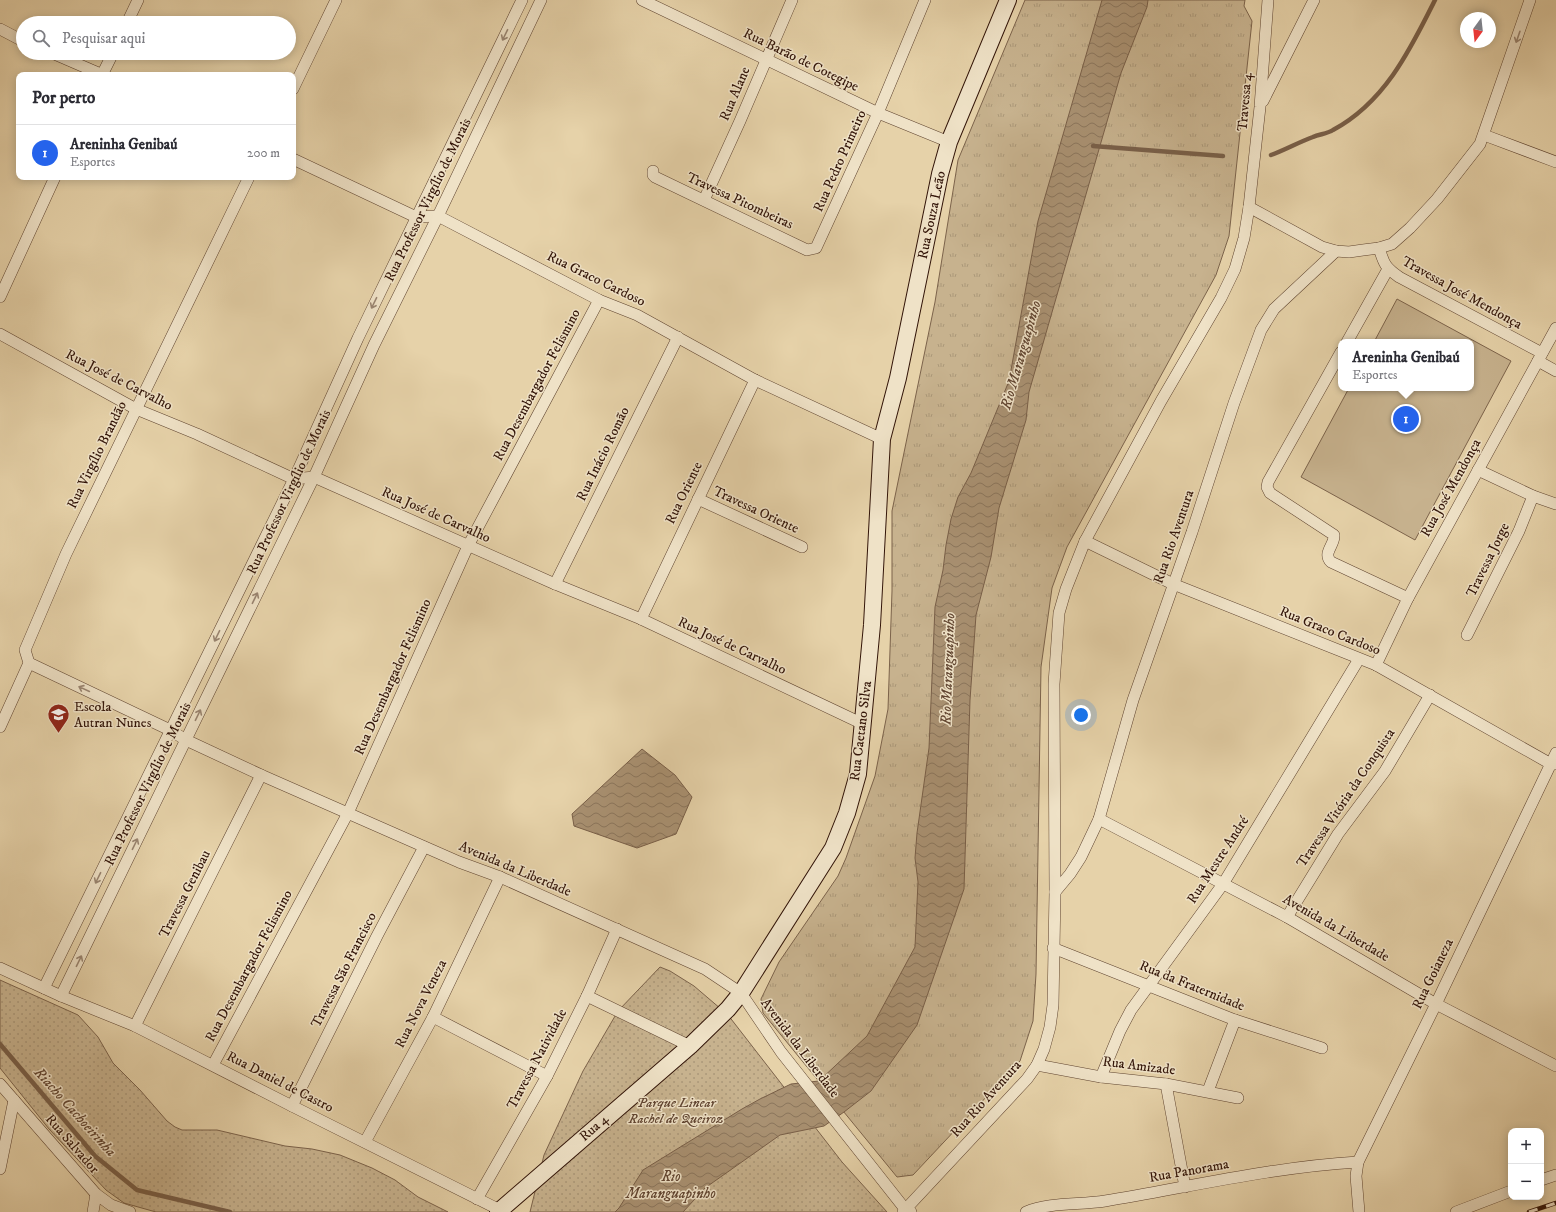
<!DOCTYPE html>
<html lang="pt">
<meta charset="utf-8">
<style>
body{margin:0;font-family:"IM FELL DW Pica",serif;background:#f7f7f7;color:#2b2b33}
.controls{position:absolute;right:12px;bottom:12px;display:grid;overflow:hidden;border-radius:8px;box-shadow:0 2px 10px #0003}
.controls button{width:36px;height:36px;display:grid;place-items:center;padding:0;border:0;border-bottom:1px solid #e1e1e2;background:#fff;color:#2b2b33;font:20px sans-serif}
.compass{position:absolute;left:1460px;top:12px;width:36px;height:36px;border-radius:50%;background:#fff;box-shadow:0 2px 10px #0003;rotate:195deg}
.you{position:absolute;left:1081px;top:715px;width:14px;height:14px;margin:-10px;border:3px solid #fff;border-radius:50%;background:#1a73e8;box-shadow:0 0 0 6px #1a73e833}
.badge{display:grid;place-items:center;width:26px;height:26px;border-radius:50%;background:#2563eb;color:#fff;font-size:13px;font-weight:700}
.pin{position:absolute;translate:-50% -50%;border:2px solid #fff;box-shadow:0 1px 4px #0006}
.popup{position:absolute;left:1338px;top:339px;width:136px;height:52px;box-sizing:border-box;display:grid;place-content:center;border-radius:8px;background:#fff;filter:drop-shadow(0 1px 3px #0005);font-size:13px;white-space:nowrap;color:#7c7c81}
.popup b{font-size:15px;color:#2b2b33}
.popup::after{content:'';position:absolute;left:50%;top:100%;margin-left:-8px;border:8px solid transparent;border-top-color:#fff}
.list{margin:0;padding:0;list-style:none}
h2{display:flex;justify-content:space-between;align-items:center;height:52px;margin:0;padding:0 16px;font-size:17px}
h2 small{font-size:13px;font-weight:400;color:#7c7c81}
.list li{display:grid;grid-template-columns:26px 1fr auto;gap:12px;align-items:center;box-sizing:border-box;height:56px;padding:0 16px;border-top:1px solid #e1e1e2}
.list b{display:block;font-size:15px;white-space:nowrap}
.list p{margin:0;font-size:13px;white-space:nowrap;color:#7c7c81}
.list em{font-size:13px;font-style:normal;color:#7c7c81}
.icon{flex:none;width:22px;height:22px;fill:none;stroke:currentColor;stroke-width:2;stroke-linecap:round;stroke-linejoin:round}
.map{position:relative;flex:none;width:1556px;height:1212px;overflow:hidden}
.search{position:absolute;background:#fff;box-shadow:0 2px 10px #0003;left:16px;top:16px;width:280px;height:44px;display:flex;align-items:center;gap:10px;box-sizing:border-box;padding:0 14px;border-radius:22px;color:#7c7c81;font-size:15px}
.panel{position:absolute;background:#fff;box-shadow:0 2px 10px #0003;left:16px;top:72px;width:280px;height:108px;border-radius:8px}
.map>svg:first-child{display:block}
.grass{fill:url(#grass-tufts);stroke:#7c634b}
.park{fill:url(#park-dots);stroke:#7c634b}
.pitch{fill:#c7b28e;stroke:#7c634b}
.water{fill:url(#water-waves);stroke:#795f48}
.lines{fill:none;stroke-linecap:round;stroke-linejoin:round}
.stream{stroke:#795f48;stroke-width:4.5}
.street-casing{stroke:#5f4430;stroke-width:12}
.secondary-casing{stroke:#321408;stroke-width:18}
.street{stroke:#efe2c7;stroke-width:11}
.secondary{stroke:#efe2c7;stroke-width:16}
.rail-casing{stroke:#321408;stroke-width:4.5}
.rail{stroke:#efe2c7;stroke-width:3;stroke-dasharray:9;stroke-linecap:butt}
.oneway{stroke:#9a8571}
.labels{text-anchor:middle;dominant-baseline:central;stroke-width:3;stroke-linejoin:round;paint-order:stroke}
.street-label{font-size:14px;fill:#321408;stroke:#efe2c7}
.poi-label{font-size:14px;fill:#321408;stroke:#efe2c7;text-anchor:start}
.park-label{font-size:14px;font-style:italic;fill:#5f4330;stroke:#efe2c7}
.water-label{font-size:15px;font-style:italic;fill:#624632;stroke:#efe2c7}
</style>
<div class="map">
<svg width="1556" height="1212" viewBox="0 0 1556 1212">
<defs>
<pattern id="grass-tufts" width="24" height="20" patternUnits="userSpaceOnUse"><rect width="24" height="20" fill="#c7b28e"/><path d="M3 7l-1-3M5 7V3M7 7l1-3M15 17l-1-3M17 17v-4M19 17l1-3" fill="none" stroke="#ab9879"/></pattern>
<pattern id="park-dots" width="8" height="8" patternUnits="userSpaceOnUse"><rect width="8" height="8" fill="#c7b28e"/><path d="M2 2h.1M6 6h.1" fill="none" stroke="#ab9879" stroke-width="1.8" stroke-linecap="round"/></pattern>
<pattern id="water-waves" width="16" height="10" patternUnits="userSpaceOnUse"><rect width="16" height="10" fill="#a99172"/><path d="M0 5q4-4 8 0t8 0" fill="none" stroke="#8a755c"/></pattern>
</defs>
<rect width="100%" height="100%" fill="#e6d2a9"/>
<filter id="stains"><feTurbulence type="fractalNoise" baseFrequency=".005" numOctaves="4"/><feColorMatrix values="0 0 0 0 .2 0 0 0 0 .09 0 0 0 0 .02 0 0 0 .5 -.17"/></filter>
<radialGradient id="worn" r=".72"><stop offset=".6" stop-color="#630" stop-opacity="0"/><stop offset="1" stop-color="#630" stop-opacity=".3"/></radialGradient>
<polygon class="grass" points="1025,0 1245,0 1244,6 1252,21 1229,236 1216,275 1067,547 1052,588 1041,667 1036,974 1033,1021 1020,1061 913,1175 897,1177 763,1013 761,999 779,962 838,876 846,858 875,776 888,709 892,591 892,511 935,302 958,160"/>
<g class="park">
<polygon points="660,967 670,971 694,986 728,1015 842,1162 887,1212 530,1212 544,1155 583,1071 618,1011"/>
<polygon points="0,980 78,1015 98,1037 113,1063 140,1090 167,1121 175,1127 182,1130 217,1130 285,1146 312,1149 340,1155 372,1168 395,1180 418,1197 448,1212 156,1212 124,1203 106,1190 49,1129 0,1068"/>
</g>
<polygon class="pitch" points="1397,299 1511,361 1415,540 1301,477 1349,388 1471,388 1471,342 1374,342"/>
<g class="water">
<polygon points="1102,0 1148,0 1147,7 1121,73 1029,392 1026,420 999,508 991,557 976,615 970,700 964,889 917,1025 871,1091 844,1112 824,1126 780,1135 705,1188 683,1212 615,1212 619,1208 643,1170 742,1109 760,1099 791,1084 819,1081 867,1036 915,947 918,882 915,858 917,833 929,748 935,607 943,570 946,545 951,519 958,497 971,473 1009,381 1038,221"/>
<polygon points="642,749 675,775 692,797 676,834 637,848 574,826 572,814"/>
</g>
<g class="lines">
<g class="stream">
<polyline points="1093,146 1223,156"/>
<path d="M1271,155C1285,150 1299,142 1313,137C1319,134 1327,134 1333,130C1385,102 1410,50 1435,0"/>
<polyline points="0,1044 95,1156 137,1190 230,1212"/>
</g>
<defs>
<g id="street">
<polyline points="642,0 878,113 949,142"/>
<polyline points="127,23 138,0"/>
<polyline points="0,29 23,41"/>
<polyline points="52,53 103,75"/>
<polyline points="102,75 113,53"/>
<polyline points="293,89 336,0"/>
<polyline points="1263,101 1314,0"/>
<polyline points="1484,135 1556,162"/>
<polyline points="293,159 416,217 438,216 599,300 637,315 755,380 882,439"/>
<polyline points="653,171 653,175 655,177 807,250 816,248 878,113 925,0"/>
<polyline points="704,200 740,121 792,0"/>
<polyline points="1249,207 1322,247 1336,251 1349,252 1363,250 1379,248 1392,244 1410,228 1437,199 1480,144 1530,0"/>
<path d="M1379,248C1384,264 1385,267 1399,277L1542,353"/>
<polyline points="0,297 55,177"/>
<polyline points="0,334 136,409 197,434 294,479 314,477 555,584 641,619 863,724"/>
<polyline points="1347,342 1388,269"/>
<path d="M1341,352L1268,482L1267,487L1270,493L1334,535C1335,545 1322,553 1331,562L1408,598"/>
<polyline points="1538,361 1556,371"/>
<polyline points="1478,470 1533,496 1556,504"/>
<polyline points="698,499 802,547"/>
<polyline points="1085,541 1173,584 1376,665 1551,764 1556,764"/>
<polyline points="555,584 678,337"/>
<polyline points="641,619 755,380"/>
<polyline points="1467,635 1519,531 1533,496"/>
<polyline points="29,663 170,730 186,740 261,775 459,862 500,877 705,969 741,993 781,1052 905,1209 911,1212"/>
<polyline points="1376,665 1408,598 1556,328"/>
<polyline points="0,727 29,663 25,650 66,554 249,177"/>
<polyline points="1099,819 1287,917 1436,1004 1556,1066"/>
<polyline points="1055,892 1070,874 1081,857 1099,819 1133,700 1192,532 1234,403 1261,330 1274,309 1336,251"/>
<polyline points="1287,917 1338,834 1385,771 1430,695"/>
<polyline points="1053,948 1235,1020 1322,1048"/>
<polyline points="0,968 61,996 135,1026 292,1106 500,1210"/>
<polyline points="44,988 294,479 358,338 522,0"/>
<polyline points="61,996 314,477 374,345 438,216 541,0"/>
<polyline points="587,996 690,1046"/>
<polyline points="433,1017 547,1076"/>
<polyline points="135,1026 261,775"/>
<polyline points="213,1065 348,813 468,546 599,300"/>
<polyline points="1037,1065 1101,1077 1166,1084 1238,1098"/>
<polyline points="1101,1077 1120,1031 1131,1010 1223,884 1359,659"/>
<polyline points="0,1084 96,1194 111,1205 130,1212"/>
<polyline points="1166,1084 1185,1187"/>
<polyline points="1208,1091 1235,1020"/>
<polyline points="292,1106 377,936 424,847"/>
<polyline points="365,1142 433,1017 500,877"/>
<polyline points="0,1169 14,1100"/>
<polyline points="1541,1180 1556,1175"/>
<polyline points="477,1199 547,1076 587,996 617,929"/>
<polyline points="93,1212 96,1194"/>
<polyline points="903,1212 1027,1079 1037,1065 1044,1049 1050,1027 1053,1005 1055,892 1054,684 1059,613 1066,589 1085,541 1161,401 1221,298 1235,269 1244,238 1249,207 1260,107 1268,0"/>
<path d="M1026,1212C1049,1202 1080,1205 1105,1201C1189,1187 1273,1167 1358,1162"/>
<polyline points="1359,1212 1356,1176 1358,1162 1436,1004 1556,753"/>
<polyline points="1456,1212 1511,1191"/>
</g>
<polyline id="secondary" points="498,1212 690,1046 728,1009 741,993 833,848 847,813 858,774 872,625 882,439 898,378 940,174 949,142 1008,0"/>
</defs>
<use href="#street" class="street-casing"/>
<use href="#secondary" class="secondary-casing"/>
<use href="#street" class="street"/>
<use href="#secondary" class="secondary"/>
<defs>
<polyline id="rail" points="1529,1212 1556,1203"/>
</defs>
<use href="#rail" class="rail-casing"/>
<use href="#rail" class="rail"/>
</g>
<defs><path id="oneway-shaft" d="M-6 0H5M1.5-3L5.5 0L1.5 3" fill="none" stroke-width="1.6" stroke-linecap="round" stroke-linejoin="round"/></defs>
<g class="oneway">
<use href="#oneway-shaft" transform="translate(505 35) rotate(116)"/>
<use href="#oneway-shaft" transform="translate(1518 37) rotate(109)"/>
<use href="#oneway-shaft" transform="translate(374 303) rotate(116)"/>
<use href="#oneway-shaft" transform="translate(255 598) rotate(-64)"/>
<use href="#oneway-shaft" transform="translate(217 636) rotate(116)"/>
<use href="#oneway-shaft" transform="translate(84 689) rotate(-155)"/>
<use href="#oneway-shaft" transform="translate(198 715) rotate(-64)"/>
<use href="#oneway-shaft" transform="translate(135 844) rotate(-64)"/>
<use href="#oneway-shaft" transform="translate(98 878) rotate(116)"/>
<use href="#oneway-shaft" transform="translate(79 961) rotate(-64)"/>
</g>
<defs>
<symbol id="school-pin" viewBox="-11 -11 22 30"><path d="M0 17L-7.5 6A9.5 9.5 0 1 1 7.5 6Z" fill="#8f2418" stroke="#efe2c7"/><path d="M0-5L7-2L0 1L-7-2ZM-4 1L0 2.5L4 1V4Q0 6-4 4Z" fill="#fff"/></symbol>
</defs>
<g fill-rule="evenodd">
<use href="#school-pin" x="46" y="702" width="25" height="34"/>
</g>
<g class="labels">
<g class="street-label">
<text transform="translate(801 60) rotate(26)">Rua Barão de Cotegipe</text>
<text transform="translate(735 94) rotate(-67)">Rua Alane</text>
<text transform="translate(1245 102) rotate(-85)">Travessa 4</text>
<text transform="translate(840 161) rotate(-66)">Rua Pedro Primeiro</text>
<text transform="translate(428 200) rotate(-64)">Rua Professor Virgílio de Morais</text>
<text transform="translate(740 201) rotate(25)">Travessa Pitombeiras</text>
<text transform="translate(932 215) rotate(-78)">Rua Souza Leão</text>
<text transform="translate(596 279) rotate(26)">Rua Graco Cardoso</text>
<text transform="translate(1462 293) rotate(29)">Travessa José Mendonça</text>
<text transform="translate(119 380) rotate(27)">Rua José de Carvalho</text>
<text transform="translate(537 385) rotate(-62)">Rua Desembargador Felismino</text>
<text transform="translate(603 454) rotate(-64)">Rua Inácio Romão</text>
<text transform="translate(97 455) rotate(-64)">Rua Virgílio Brandão</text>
<text transform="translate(1451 488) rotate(-61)">Rua José Mendonça</text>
<text transform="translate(289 492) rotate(-65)">Rua Professor Virgílio de Morais</text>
<text transform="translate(684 493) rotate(-64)">Rua Oriente</text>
<text transform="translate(756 510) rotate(25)">Travessa Oriente</text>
<text transform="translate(436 515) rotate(24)">Rua José de Carvalho</text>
<text transform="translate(1174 537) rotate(-71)">Rua Rio Aventura</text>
<text transform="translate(1488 560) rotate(-64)">Travessa Jorge</text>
<text transform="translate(1330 631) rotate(22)">Rua Graco Cardoso</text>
<text transform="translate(732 646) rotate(25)">Rua José de Carvalho</text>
<text transform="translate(393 677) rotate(-66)">Rua Desembargador Felismino</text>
<text transform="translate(861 731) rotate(-83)">Rua Caetano Silva</text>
<text transform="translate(148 784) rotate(-64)">Rua Professor Virgílio de Morais</text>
<text transform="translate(1346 798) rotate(-56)">Travessa Vitória da Conquista</text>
<text transform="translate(1218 860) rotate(-57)">Rua Mestre André</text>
<text transform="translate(515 869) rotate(23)">Avenida da Liberdade</text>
<text transform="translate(185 894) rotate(-63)">Travessa Genibau</text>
<text transform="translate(1336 928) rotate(30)">Avenida da Liberdade</text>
<text transform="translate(249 966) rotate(-62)">Rua Desembargador Felismino</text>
<text transform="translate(344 970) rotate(-63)">Travessa São Francisco</text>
<text transform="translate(1433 974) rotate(-64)">Rua Goianeza</text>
<text transform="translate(1192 986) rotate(22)">Rua da Fraternidade</text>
<text transform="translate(421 1004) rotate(-63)">Rua Nova Veneza</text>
<text transform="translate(800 1048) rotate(53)">Avenida da Liberdade</text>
<text transform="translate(537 1059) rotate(-62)">Travessa Natividade</text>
<text transform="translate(1139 1066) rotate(7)">Rua Amizade</text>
<text transform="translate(280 1082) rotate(27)">Rua Daniel de Castro</text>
<text transform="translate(986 1099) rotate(-48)">Rua Rio Aventura</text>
<text transform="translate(594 1128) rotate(-41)">Rua 4</text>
<text transform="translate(72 1144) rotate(49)">Rua Salvador</text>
<text transform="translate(1189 1171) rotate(-10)">Rua Panorama</text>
</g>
<g class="poi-label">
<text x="74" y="707">Escola<tspan x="74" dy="16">Autran Nunes</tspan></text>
</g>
<g class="park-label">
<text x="676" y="1103">Parque Linear<tspan x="676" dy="16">Rachel de Queiroz</tspan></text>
</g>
<g class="water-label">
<text transform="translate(1021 355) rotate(-74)">Rio Maranguapinho</text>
<text transform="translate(948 669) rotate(-88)">Rio Maranguapinho</text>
<text transform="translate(75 1112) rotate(48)">Riacho Cachoeirinha</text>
<text x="671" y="1176">Rio<tspan x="671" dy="17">Maranguapinho</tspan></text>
</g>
</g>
<rect width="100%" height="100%" filter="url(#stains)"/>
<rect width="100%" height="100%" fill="url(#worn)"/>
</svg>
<div class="controls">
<button>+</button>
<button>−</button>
</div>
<svg class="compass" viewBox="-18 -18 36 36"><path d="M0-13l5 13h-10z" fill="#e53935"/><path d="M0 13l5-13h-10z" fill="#7c7c81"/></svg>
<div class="you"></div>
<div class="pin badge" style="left:1406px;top:419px">1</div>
<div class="popup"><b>Areninha Genibaú</b>Esportes</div>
<div class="search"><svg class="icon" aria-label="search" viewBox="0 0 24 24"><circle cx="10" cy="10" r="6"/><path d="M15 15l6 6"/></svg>Pesquisar aqui</div>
<section class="panel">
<h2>Por perto<small></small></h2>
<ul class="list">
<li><span class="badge">1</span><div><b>Areninha Genibaú</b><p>Esportes</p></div><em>200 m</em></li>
</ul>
</section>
</div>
